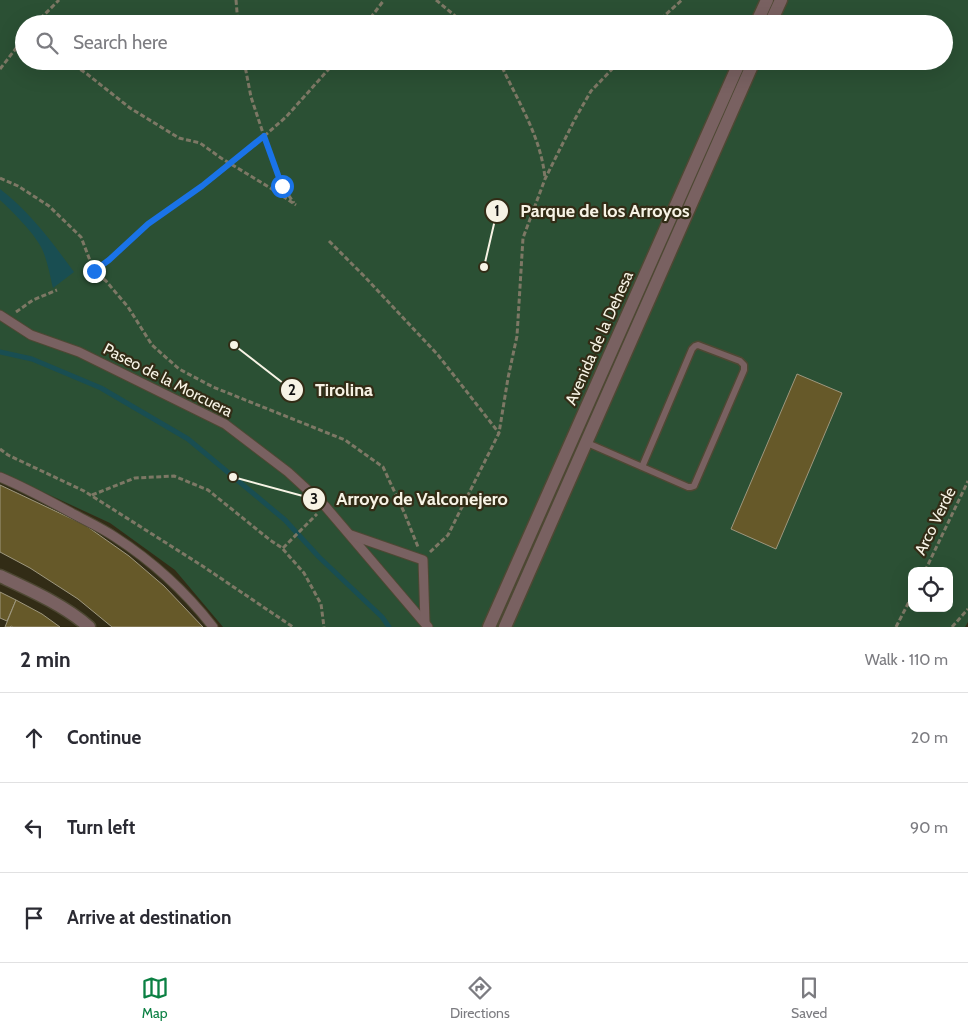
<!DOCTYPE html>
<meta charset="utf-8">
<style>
body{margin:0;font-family:Cabin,sans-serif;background:#f7f7f7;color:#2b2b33}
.controls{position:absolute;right:15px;bottom:15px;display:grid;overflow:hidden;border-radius:10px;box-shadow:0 5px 20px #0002}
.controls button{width:45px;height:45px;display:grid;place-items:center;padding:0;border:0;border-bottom:1px solid #e1e1e2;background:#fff;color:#2b2b33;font:25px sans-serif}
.stop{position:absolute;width:15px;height:15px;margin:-11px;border:4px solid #1a73e8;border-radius:50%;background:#fff}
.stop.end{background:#1a73e8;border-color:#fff;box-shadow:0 1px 5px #0008}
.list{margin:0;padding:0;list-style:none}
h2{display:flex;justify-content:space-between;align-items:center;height:65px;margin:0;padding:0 20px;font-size:21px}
h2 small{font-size:16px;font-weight:400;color:#7c7c81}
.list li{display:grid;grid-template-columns:32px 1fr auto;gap:15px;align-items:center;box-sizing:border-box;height:90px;padding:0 20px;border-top:1px solid #e1e1e2}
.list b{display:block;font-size:19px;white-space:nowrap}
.list em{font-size:16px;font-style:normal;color:#7c7c81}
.icon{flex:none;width:28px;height:28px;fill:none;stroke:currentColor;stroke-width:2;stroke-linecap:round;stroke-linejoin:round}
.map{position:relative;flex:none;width:968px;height:627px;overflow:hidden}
.search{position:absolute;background:#fff;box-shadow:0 5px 20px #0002;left:15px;right:15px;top:15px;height:55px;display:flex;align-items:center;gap:12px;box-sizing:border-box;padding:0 18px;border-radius:28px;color:#7c7c81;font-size:19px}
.sheet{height:335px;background:#fff}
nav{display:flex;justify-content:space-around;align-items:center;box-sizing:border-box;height:70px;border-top:1px solid #e1e1e2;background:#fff;font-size:14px;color:#7c7c81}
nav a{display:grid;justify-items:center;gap:2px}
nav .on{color:#0b8043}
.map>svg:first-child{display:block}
.green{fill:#2b5034;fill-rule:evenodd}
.water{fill:#194e52}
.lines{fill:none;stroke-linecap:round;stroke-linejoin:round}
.stream{stroke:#194e52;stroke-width:5}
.building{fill:#665929;stroke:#9e977e}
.service-casing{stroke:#4e4833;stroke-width:9}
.pedestrian-casing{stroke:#4e4833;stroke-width:11}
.minor-casing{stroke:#4e4833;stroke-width:15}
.tertiary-casing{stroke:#4e4833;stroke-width:15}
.path{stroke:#7d7865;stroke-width:3;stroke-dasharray:5 2.5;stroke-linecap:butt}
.service{stroke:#796161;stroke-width:6}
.pedestrian{stroke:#796161;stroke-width:9}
.minor{stroke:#796161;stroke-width:12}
.tertiary{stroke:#796161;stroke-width:12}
.route{stroke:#1a73e8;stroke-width:6}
.labels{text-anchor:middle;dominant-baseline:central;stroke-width:4.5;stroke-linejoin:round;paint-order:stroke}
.street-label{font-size:16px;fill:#f7f3e5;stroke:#322c16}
.leader{fill:none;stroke:#f7f3e5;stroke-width:2}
.callout-dot{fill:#f7f3e5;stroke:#322c16;stroke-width:2}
.mark-label{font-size:15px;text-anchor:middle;font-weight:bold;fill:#111}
.callout-label{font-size:18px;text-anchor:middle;font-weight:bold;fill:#f7f3e5;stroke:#322c16;stroke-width:4.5;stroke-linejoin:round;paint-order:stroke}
</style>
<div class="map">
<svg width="968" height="627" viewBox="0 0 968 627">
<rect width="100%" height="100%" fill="#322c16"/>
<path class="green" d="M0,0H968V622L965,627H223L175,570L110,523L0,472ZM24,24H944V61H24ZM912,571H949V608H912Z"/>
<path class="water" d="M0,189C30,212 52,242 74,272L53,288C50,276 47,258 41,247C34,233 12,211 0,200Z"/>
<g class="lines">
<polyline class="stream" points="0,352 32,359 101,388 188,439 285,520 319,557 382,617 389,627"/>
</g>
<g class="building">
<polygon points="797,374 842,393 776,549 731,529"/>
<polygon points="0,485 85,525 129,556 164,586 203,627 112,627 78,599 30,568 0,552"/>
<polygon points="0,592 16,600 7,621 0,618"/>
<polygon points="16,600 42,614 60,627 13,627 11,626 10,627 5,627"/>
</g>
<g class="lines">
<defs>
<polyline id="service" points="585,442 688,487 691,487 694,486 744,370 744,365 740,361 698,345 695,346 692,349 642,467"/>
<g id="pedestrian">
<polyline points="0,315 31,335 79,352 225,424 288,472 325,506 428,627"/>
<path d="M0,477C24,487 46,499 68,511C84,520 100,527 115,537C152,561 186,592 213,627"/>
<polyline points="351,535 423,560 425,623"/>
</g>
<path id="minor" d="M0,576C30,590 64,605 89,627"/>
<g id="tertiary">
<polyline points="756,24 767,0"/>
<polyline points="770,24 781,0"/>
<polyline points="489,627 740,61"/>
<polyline points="505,627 754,61"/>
</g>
</defs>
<use href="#service" class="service-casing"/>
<use href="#pedestrian" class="pedestrian-casing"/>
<use href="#minor" class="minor-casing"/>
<use href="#tertiary" class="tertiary-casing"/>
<g class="path">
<polyline points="236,0 238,24"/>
<polyline points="436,0 465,24"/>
<polyline points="35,24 59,0"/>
<polyline points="366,24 384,0"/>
<polyline points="655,24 682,0"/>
<polyline points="68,61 87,74 130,108 179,138 200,143 221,158 272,189 296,205"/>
<polyline points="244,61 251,97 264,136 282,186 294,203"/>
<path d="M498,61L503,69C520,105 541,138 545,178"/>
<polyline points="0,69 24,38"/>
<polyline points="0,178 18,186 49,206 81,237 94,271 106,281 128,307 152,345 179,369 213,387 345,440 383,467 404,512 418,547"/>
<polyline points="329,241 364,276 438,355 499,433"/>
<polyline points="94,271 109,260 148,224 202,187 247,151 286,117 336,61"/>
<polyline points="16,312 33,300 57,290"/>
<polyline points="0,449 8,455 84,491 201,565 293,627"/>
<polyline points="92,495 135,478 174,476 208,490 270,540 282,548 304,573 321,604 324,627"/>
<polyline points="283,548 317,514"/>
<polyline points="430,552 448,535 499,433 508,378 517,336 523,238 545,179 575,119 591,91 620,61"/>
<polyline points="925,571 968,481"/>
<polyline points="896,627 912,596"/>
<polyline points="952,627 968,609"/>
</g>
<use href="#service" class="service"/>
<use href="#pedestrian" class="pedestrian"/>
<use href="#minor" class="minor"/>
<use href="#tertiary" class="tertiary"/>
</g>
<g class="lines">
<polyline class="route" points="94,271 109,260 148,224 202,186 264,136 282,186"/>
</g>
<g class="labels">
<g class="street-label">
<text transform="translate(599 338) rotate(-66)">Avenida de la Dehesa</text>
<text transform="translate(168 380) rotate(27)">Paseo de la Morcuera</text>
<text transform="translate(935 521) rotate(-64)">Arco Verde</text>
</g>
</g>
<path class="leader" d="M484 267L497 211M234 345L292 390M233 477L314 499"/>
<g class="callout-dot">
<circle cx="484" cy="267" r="5"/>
<circle cx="234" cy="345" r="5"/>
<circle cx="233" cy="477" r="5"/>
<circle cx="497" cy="211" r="12"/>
<circle cx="292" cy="390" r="12"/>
<circle cx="314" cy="499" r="12"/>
</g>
<g class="mark-label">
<text x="497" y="216">1</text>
<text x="292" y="395">2</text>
<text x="314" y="504">3</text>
</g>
<g class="callout-label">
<text x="605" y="217">Parque de los Arroyos</text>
<text x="344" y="396">Tirolina</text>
<text x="422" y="505">Arroyo de Valconejero</text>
</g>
</svg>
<div class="controls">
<button><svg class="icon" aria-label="locate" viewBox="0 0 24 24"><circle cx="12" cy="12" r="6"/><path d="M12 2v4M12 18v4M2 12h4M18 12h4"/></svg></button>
</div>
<div class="stop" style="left:282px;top:186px"></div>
<div class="stop end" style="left:94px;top:271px"></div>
<div class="search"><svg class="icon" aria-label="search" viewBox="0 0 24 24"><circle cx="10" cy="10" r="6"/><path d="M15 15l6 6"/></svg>Search here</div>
</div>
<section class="sheet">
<h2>2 min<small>Walk · 110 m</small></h2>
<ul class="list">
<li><svg class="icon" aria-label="ahead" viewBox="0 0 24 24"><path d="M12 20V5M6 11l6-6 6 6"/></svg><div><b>Continue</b></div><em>20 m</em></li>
<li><svg class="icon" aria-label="left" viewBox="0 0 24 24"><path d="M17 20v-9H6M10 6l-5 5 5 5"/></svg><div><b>Turn left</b></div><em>90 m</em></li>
<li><svg class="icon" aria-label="arrive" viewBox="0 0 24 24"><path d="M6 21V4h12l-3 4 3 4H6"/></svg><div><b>Arrive at destination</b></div></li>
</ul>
</section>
<nav>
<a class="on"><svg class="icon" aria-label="map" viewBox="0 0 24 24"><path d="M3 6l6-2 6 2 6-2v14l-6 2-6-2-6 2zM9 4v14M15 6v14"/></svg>Map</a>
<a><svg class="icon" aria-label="directions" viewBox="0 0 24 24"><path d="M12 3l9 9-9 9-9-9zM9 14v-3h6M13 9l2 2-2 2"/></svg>Directions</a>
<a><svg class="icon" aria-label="saved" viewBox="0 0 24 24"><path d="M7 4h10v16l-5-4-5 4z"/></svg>Saved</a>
</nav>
